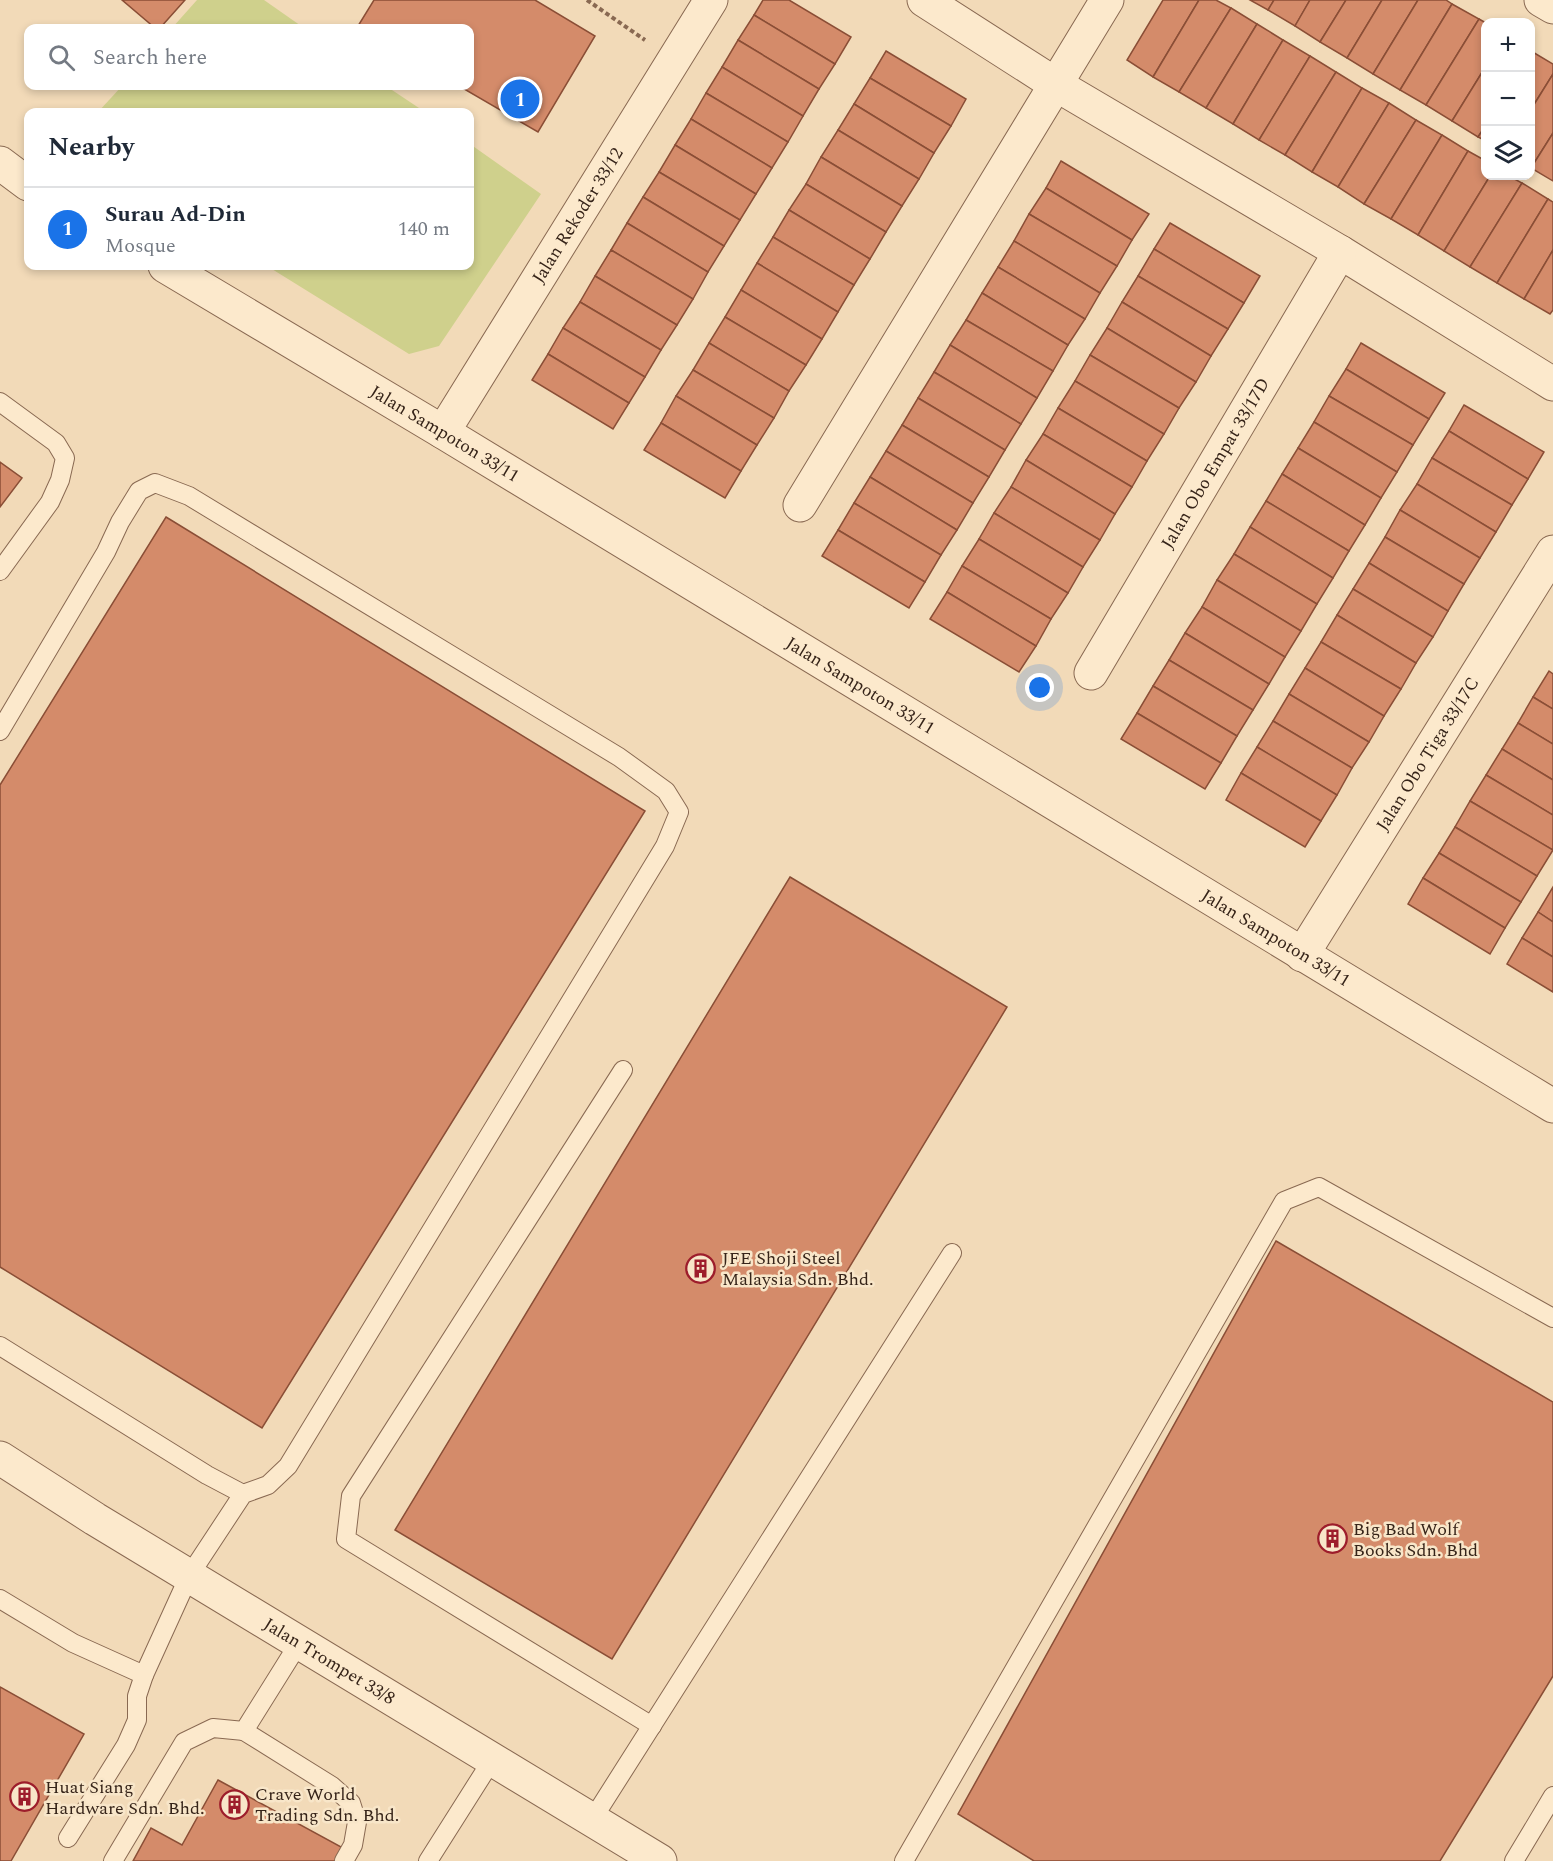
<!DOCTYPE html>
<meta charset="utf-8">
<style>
body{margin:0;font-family:Spectral,serif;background:#f2f2f3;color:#1f2937}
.controls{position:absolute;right:18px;top:18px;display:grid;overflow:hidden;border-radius:12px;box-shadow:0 3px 9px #0003}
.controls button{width:54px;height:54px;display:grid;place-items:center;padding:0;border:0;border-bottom:2px solid #e0e1e3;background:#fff;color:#1f2937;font:30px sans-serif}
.you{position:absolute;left:1040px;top:688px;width:21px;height:21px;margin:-15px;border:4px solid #fff;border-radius:50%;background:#1a73e8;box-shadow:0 0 0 9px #1a73e833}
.badge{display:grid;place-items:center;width:39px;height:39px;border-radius:50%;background:#1a73e8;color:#fff;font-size:20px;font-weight:700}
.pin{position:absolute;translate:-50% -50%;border:3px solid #fff;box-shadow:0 2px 6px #0006}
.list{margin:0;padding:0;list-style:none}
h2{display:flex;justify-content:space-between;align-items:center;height:78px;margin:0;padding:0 24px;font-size:26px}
h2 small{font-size:20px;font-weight:400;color:#747a83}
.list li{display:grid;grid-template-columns:39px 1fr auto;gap:18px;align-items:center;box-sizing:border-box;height:84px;padding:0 24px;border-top:2px solid #e0e1e3}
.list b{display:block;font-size:22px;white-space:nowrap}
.list p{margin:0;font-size:20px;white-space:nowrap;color:#747a83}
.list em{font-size:20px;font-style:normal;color:#747a83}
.icon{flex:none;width:33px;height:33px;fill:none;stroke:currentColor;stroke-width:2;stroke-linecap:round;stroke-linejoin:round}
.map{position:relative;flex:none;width:1553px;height:1861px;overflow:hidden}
.search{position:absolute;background:#fff;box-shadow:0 3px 9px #0003;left:24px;top:24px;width:450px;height:66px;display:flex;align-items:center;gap:15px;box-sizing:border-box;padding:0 21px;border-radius:12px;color:#747a83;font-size:22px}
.panel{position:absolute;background:#fff;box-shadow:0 3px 9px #0003;left:24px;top:108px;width:450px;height:162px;border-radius:12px}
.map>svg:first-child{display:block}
.green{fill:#cfd08c}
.building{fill:#d48b6a;stroke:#8a4e36;stroke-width:1.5}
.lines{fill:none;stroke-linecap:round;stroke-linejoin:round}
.lane-casing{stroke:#896952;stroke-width:20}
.street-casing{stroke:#896952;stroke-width:35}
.path{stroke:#896952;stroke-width:4;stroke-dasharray:4.5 3;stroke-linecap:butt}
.lane{stroke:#fce9cc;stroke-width:18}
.street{stroke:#fce9cc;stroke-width:33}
.labels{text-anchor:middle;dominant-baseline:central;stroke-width:5;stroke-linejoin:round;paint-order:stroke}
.street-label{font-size:18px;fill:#362419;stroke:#f8e6c9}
.poi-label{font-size:18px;fill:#362419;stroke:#f8e6c9;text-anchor:start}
</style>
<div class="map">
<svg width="1553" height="1861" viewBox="0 0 1553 1861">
<rect width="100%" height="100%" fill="#f2dab8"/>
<g class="green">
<polygon points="197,0 264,0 304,28 172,28"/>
<polygon points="122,86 386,86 425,112 98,112"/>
<polygon points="470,144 541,194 439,346 409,354 267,266 470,266"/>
</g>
<g class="building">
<polygon points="122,0 185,0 160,28 155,28"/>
<polygon points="374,0 535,0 595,36 538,132 459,86 470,86 470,28 362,28 358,26"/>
<polygon points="763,0 789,0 851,37 835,64 754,15"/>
<polygon points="1163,0 1199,0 1153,77 1127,60"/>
<polygon points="1199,0 1216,0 1231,8 1179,92 1153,77"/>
<polygon points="1250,0 1274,0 1268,10"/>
<polygon points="1274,0 1310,0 1295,26 1268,10"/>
<polygon points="1310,0 1346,0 1320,42 1295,26"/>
<polygon points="1346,0 1382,0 1347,58 1320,42"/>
<polygon points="1382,0 1418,0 1373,74 1347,58"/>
<polygon points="1418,0 1446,0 1452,4 1400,90 1373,74"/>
<polygon points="1452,4 1479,19 1426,105 1400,90"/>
<polygon points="1231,8 1257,24 1206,108 1179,92"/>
<polygon points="754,15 835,64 819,89 738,40"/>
<polygon points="1479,19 1486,23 1486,66 1452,121 1426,105"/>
<polygon points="1257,24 1283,40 1233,124 1206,108"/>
<polygon points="738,40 819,89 803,116 722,67"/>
<polygon points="1283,40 1310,56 1259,140 1233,124"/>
<polygon points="886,51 966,99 951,126 870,78"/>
<polygon points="1531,51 1553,64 1553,74 1530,111"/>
<polygon points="1310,56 1336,72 1285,155 1259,140"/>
<polygon points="1486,66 1486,125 1478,137 1452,121"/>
<polygon points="722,67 803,116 788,142 706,93"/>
<polygon points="1336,72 1362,88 1312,172 1285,155"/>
<polygon points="1553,74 1553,133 1531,168 1530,111"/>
<polygon points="870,78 951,126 934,153 854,104"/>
<polygon points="1362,88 1389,103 1338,187 1312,172"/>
<polygon points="706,93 788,142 772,168 691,119"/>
<polygon points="1389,103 1416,120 1364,204 1338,187"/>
<polygon points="854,104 934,153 919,179 838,130"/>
<polygon points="691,119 772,168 756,194 675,145"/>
<polygon points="1416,120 1442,135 1391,219 1364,204"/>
<polygon points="1486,125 1486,141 1478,137"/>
<polygon points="838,130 919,179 902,206 821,157"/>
<polygon points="1553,133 1553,181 1531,168"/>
<polygon points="1442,135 1468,151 1418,235 1391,219"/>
<polygon points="675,145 756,194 740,220 659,172"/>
<polygon points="1468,151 1486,161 1486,176 1490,176 1444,251 1418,235"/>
<polygon points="821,157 902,206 886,232 806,184"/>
<polygon points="1061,161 1149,214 1132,240 1046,188"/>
<polygon points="659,172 740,220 724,246 643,197"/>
<polygon points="1490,176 1509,176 1522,183 1470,267 1444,251"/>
<polygon points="1522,183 1548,199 1497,283 1470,267"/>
<polygon points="806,184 886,232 870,259 789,210"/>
<polygon points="1046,188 1132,240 1117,266 1029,214"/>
<polygon points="643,197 724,246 708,272 627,223"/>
<polygon points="1548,199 1553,202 1553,250 1524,299 1497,283"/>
<polygon points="789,210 870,259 854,285 773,237"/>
<polygon points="1029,214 1117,266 1100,293 1014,241"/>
<polygon points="627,223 708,272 693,299 611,250"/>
<polygon points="1170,223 1260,276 1244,303 1154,249"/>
<polygon points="773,237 854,285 838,312 757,263"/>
<polygon points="1014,241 1100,293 1085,319 998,267"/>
<polygon points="1154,249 1244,303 1228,329 1138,276"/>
<polygon points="611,250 693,299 677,325 595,276"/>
<polygon points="1553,250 1553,310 1550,314 1524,299"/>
<polygon points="757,263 838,312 822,339 741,290"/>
<polygon points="998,267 1085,319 1068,345 982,293"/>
<polygon points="595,276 677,325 661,350 580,302"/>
<polygon points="1138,276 1228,329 1211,356 1122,302"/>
<polygon points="741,290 822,339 806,365 725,317"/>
<polygon points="982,293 1068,345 1053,371 966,320"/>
<polygon points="580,302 661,350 645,377 563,328"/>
<polygon points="1122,302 1211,356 1196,382 1107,328"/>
<polygon points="725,317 806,365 789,391 709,343"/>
<polygon points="966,320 1053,371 1037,398 950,345"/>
<polygon points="563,328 645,377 629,403 548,354"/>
<polygon points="1107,328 1196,382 1179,408 1090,355"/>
<polygon points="709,343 789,391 774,418 693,370"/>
<polygon points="1361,343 1445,393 1429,419 1346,369"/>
<polygon points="950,345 1037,398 1021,424 934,372"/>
<polygon points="548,354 629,403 613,429 532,380"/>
<polygon points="1090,355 1179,408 1164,434 1075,381"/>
<polygon points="1346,369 1429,419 1413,445 1329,396"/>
<polygon points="693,370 774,418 757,445 676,396"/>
<polygon points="934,372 1021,424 1005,450 918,398"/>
<polygon points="1075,381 1164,434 1147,461 1058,408"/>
<polygon points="676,396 757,445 741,471 661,423"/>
<polygon points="1329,396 1413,445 1397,472 1314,422"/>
<polygon points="918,398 1005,450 989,477 902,425"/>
<polygon points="1464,405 1544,452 1528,479 1449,431"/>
<polygon points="1058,408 1147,461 1132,487 1043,434"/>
<polygon points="1314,422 1397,472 1381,498 1298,448"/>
<polygon points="661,423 741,471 725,498 644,450"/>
<polygon points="902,425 989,477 973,503 886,451"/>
<polygon points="1449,431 1528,479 1512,505 1432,458"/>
<polygon points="1043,434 1132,487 1115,514 1026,460"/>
<polygon points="1298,448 1381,498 1365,525 1282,474"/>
<polygon points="886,451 973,503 957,530 870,477"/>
<polygon points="1432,458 1512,505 1496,532 1417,484"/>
<polygon points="1026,460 1115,514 1100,540 1011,487"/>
<polygon points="0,462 22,478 0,507"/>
<polygon points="1282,474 1365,525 1349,551 1266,501"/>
<polygon points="870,477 957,530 941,555 854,503"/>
<polygon points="1417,484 1496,532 1480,558 1400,510"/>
<polygon points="1011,487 1100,540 1083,567 994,513"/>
<polygon points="1266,501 1349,551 1333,578 1250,527"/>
<polygon points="854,503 941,555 925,582 838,530"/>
<polygon points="1400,510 1480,558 1464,584 1385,537"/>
<polygon points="994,513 1083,567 1068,593 979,539"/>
<polygon points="166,517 645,811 262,1428 0,1267 0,785"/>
<polygon points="1250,527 1333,578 1317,604 1234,554"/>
<polygon points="838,530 925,582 909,608 822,556"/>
<polygon points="1385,537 1464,584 1448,611 1369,563"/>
<polygon points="979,539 1068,593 1051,619 962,566"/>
<polygon points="1234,554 1317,604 1301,631 1217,580"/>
<polygon points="1369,563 1448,611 1433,637 1353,589"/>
<polygon points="962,566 1051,619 1036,646 947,592"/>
<polygon points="1217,580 1301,631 1285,657 1202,607"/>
<polygon points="1353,589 1433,637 1416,663 1337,615"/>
<polygon points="947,592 1036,646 1019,672 930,619"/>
<polygon points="1202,607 1285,657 1269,684 1185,633"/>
<polygon points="1337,615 1416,663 1401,689 1321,642"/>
<polygon points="1185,633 1269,684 1253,710 1169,660"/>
<polygon points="1321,642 1401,689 1384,716 1305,668"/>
<polygon points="1169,660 1253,710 1237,736 1153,686"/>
<polygon points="1305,668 1384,716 1369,742 1289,694"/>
<polygon points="1549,671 1553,674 1553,709 1533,697"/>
<polygon points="1153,686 1237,736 1221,763 1137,713"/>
<polygon points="1289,694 1369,742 1352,768 1273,721"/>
<polygon points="1533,697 1553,709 1553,744 1518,723"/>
<polygon points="1137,713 1221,763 1205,789 1121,739"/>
<polygon points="1273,721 1352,768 1337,795 1257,747"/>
<polygon points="1518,723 1553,744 1553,780 1502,749"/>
<polygon points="1257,747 1337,795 1321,821 1241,773"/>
<polygon points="1502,749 1553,780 1553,815 1486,775"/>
<polygon points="1241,773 1321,821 1305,847 1226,800"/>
<polygon points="1486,775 1553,815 1553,850 1470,801"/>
<polygon points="1470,801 1553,850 1537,876 1455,827"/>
<polygon points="1455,827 1537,876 1521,902 1439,853"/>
<polygon points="1439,853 1521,902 1505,928 1423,878"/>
<polygon points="790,877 1007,1007 612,1659 395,1530"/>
<polygon points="1423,878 1505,928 1490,954 1408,904"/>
<polygon points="1553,887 1553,922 1538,912"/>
<polygon points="1538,912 1553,922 1553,957 1522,938"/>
<polygon points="1522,938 1553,957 1553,992 1507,964"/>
<polygon points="1276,1241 1553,1402 1553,1676 1440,1861 1034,1861 958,1814"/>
<polygon points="0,1687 84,1734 11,1861 0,1861"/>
<polygon points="218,1780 343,1848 336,1861 133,1861 151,1828 182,1845"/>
</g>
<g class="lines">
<defs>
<g id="lane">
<polyline points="0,402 56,443 65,458 60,480 50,502 0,571"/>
<polyline points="0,731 106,552 120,522 139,491 155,483 189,496 619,757 666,791 679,812 665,846 288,1466 268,1485 243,1494 189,1576 144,1675 73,1643 0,1599"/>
<polyline points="623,1070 351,1496 346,1539 652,1726"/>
<polyline points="0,1346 207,1475 243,1494"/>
<polyline points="244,1731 332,1786 351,1803 357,1822 353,1845 344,1861"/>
<polyline points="592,1820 952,1253"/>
<polyline points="68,1838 126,1745 137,1720 137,1696 144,1675"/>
<polyline points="113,1861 184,1742 213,1728 244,1731 299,1643"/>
<polyline points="428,1861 492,1760"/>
<polyline points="904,1861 1284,1201 1319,1187 1553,1318"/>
<polyline points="1514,1861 1553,1796"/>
</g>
<g id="street">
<polyline points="924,0 1055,84 1340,252 1553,384"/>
<polyline points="1541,0 1553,7"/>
<polyline points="0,163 28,184"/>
<path id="s1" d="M165,266L443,432L1553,1106"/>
<path id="s2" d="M443,432L711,0"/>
<polyline points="800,505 1107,0"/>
<path id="s3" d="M1091,673L1340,252"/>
<path id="s4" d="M1302,955L1553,552"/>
<path id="s5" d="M0,1458L95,1519L660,1861"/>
</g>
</defs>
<use href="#lane" class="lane-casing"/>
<use href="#street" class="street-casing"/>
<polyline class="path" points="587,0 645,40"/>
<use href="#lane" class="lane"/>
<use href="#street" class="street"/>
</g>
<defs>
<symbol id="building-ring" viewBox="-11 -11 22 22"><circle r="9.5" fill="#f8e6c9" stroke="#9d1d2b" stroke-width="1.5"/><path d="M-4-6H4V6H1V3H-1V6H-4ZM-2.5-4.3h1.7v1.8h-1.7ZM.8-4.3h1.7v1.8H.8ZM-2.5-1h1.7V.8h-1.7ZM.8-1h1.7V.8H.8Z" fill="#9d1d2b"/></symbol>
</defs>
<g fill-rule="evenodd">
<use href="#building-ring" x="684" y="1252" width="33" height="33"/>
<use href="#building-ring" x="1316" y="1522" width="33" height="33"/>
<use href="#building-ring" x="8" y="1780" width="33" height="33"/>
<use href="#building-ring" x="218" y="1788" width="33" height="33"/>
</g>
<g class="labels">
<g class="street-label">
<text stroke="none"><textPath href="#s2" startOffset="255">Jalan Rekoder 33/12</textPath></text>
<text stroke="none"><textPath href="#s1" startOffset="326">Jalan Sampoton 33/11</textPath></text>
<text stroke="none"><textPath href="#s3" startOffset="244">Jalan Obo Empat 33/17D</textPath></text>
<text stroke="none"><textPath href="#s1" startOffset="812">Jalan Sampoton 33/11</textPath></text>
<text stroke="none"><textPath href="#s4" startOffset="237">Jalan Obo Tiga 33/17C</textPath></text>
<text stroke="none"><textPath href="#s1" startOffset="1298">Jalan Sampoton 33/11</textPath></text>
<text stroke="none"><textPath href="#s5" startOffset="387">Jalan Trompet 33/8</textPath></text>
</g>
<g class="poi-label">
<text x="722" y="1258">JFE Shoji Steel<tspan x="722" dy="21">Malaysia Sdn. Bhd.</tspan></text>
<text x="1353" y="1529">Big Bad Wolf<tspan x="1353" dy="21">Books Sdn. Bhd</tspan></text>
<text x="45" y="1787">Huat Siang<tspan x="45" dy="21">Hardware Sdn. Bhd.</tspan></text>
<text x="255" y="1794">Crave World<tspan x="255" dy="21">Trading Sdn. Bhd.</tspan></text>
</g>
</g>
</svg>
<div class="controls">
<button>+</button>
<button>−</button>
<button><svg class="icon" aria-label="layers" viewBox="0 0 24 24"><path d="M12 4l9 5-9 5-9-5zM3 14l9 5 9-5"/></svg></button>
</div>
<div class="you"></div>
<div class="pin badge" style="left:520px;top:99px">1</div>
<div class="search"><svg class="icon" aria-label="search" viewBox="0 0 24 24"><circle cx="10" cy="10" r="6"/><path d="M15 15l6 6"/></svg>Search here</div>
<section class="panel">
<h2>Nearby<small></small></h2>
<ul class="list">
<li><span class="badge">1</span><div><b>Surau Ad-Din</b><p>Mosque</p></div><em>140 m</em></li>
</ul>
</section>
</div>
